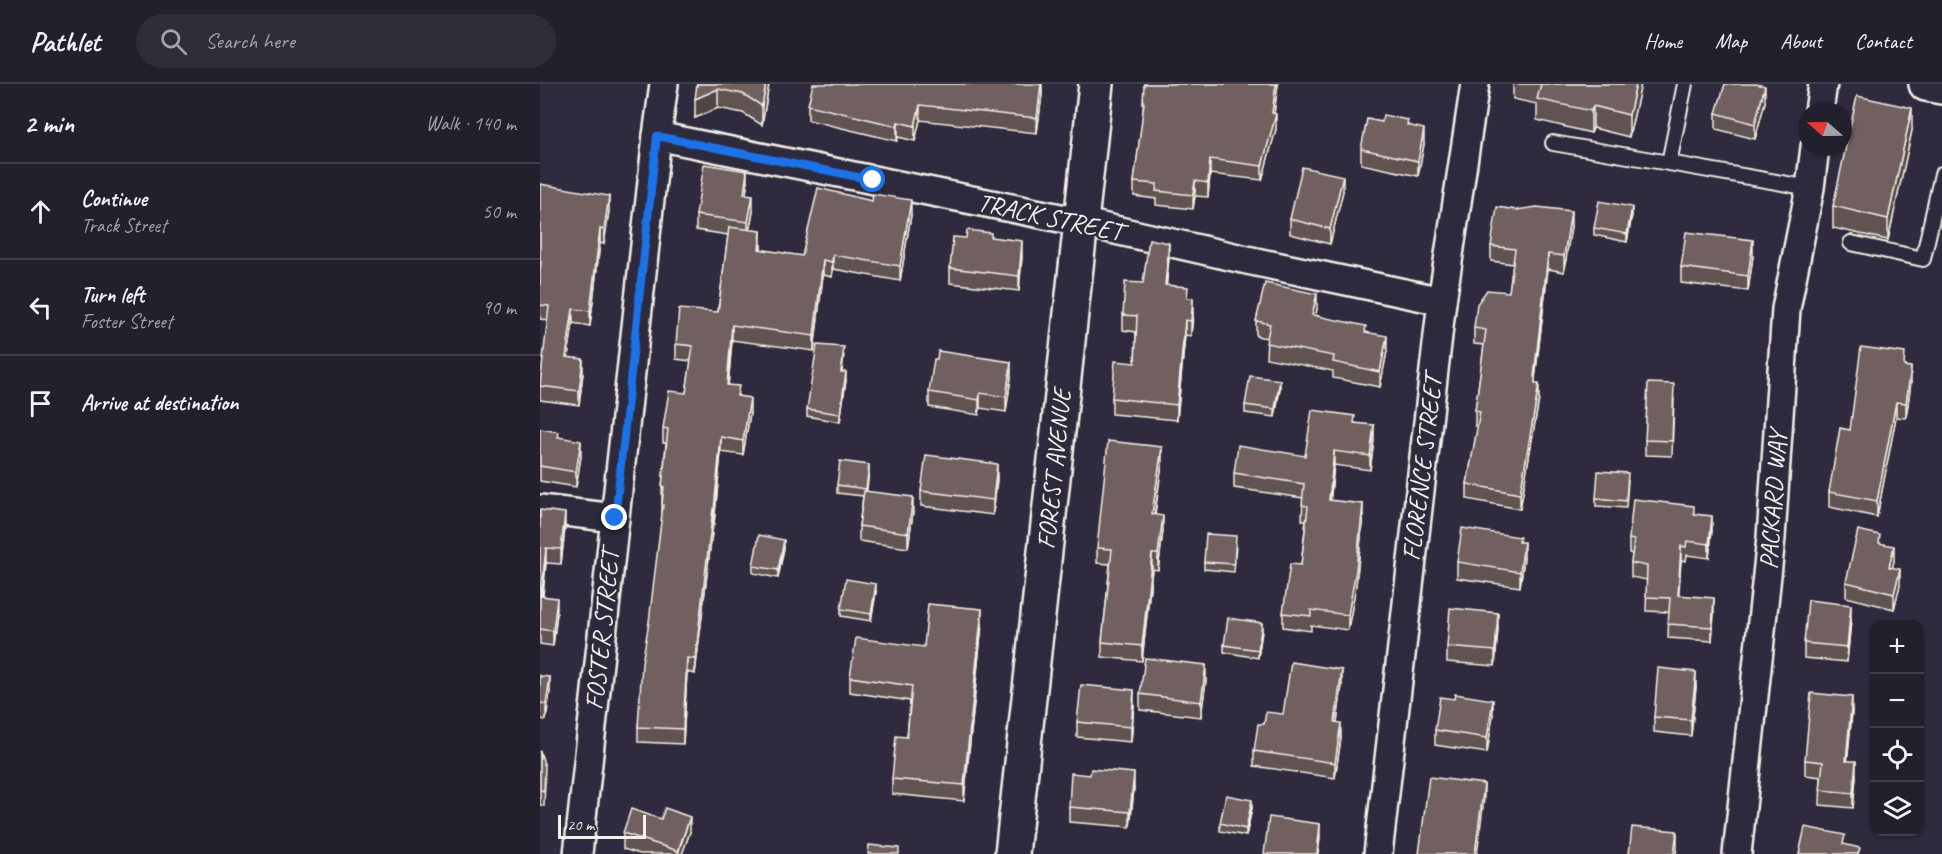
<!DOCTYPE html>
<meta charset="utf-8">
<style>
body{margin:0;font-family:Caveat,sans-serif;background:#2f2d3a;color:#f1f3f6}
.controls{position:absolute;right:18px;bottom:18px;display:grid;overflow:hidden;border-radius:12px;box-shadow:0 2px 4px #0004}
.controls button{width:54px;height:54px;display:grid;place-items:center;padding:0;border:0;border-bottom:2px solid #403e4a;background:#23202e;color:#f1f3f6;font:30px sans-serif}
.compass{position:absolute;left:1258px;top:18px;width:54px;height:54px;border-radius:50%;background:#23202e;box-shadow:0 2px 4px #0004;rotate:290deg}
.scale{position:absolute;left:18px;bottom:15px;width:88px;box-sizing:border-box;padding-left:6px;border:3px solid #f4f1e8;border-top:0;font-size:16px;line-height:21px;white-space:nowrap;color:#f4f1e8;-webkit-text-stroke:4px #2f2a3d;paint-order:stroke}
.stop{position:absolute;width:18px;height:18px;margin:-14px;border:4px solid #1a73e8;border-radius:50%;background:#fff}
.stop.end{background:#1a73e8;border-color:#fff;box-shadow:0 2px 6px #0008}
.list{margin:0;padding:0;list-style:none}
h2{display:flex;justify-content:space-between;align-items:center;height:78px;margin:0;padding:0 24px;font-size:26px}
h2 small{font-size:20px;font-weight:400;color:#a3a3aa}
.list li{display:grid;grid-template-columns:39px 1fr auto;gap:18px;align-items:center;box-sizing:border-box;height:96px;padding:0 24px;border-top:2px solid #403e4a}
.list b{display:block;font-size:22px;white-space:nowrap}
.list p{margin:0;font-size:20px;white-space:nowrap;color:#a3a3aa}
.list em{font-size:20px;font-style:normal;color:#a3a3aa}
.icon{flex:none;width:33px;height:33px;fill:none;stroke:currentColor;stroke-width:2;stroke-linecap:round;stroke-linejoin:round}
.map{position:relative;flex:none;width:1402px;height:770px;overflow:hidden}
header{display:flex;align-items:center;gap:36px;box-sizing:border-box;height:84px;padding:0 30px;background:#23202e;border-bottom:2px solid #403e4a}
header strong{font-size:28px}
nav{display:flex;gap:33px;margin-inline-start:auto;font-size:21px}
.search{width:420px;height:54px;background:#2f2d3a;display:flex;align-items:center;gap:15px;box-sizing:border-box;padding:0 21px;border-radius:33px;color:#a3a3aa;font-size:22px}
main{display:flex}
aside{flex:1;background:#23202e}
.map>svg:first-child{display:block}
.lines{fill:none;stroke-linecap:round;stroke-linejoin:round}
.service-casing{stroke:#f4f1e8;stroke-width:18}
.minor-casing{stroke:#f4f1e8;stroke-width:32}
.tertiary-casing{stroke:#f4f1e8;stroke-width:38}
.secondary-casing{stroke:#f4f1e8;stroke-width:38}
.service{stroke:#2f2a3d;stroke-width:14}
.minor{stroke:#2f2a3d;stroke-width:27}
.tertiary{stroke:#2f2a3d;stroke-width:33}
.secondary{stroke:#2f2a3d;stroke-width:33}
.wall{fill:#615351;stroke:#f4f1e8;stroke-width:1.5}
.shaded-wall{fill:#4f4442;stroke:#f4f1e8;stroke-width:1.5}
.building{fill:#71615e;stroke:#f4f1e8;stroke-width:1.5}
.route{stroke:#1a73e8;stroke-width:8}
.labels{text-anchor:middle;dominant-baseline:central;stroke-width:4.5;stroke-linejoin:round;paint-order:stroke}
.street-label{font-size:26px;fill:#f4f1e8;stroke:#2f2a3d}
</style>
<header>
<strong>Pathlet</strong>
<div class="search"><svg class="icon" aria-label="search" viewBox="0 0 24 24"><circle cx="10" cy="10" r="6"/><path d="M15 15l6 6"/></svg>Search here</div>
<nav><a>Home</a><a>Map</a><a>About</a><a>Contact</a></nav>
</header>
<main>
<aside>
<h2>2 min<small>Walk · 140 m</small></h2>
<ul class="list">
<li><svg class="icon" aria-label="ahead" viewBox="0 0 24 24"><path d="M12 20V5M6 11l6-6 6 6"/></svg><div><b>Continue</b><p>Track Street</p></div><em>50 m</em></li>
<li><svg class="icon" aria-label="left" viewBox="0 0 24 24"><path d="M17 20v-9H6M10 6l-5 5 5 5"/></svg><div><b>Turn left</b><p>Foster Street</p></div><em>90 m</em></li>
<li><svg class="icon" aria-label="arrive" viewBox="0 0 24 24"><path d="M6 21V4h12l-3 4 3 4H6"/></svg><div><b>Arrive at destination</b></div></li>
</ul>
</aside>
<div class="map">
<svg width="1402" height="770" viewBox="0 0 1402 770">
<rect width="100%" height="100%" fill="#2f2a3d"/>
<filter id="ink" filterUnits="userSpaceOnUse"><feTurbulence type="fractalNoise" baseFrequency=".0167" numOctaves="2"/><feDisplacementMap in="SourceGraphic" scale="12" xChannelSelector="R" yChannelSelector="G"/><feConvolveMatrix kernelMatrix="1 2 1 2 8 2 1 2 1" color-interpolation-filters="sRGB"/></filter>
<g filter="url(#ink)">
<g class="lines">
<defs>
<g id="service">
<polyline points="1013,59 1129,79 1145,0"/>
<polyline points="1129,79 1270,104"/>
<polyline points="1311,159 1383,175 1402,90"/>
</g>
<g id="minor">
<polyline points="1279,27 1283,0"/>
<polyline points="117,52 540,138 707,176 902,217"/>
<polyline points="0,425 75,434"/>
<polyline points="38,770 117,52 124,0"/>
<polyline points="838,770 902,217 935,0"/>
<polyline points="1197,770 1231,454 1246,225 1270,104 1275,63"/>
</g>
<polyline id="tertiary" points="472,770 556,0"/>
<polyline id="secondary" points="1386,0 1402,3"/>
</defs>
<use href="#service" class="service-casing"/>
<use href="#minor" class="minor-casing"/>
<use href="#tertiary" class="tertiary-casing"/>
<use href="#secondary" class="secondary-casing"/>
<use href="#service" class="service"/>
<use href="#minor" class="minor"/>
<use href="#tertiary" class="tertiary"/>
<use href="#secondary" class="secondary"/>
</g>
<g class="wall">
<polygon points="157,0 229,0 222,41 203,29 178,24 155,34"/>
<polygon points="502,0 502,10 497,49 380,36 375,57 358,53 357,57 268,36 268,21"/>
<polygon points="604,0 738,0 734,30 736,45 722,96 670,90 668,113 655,112 653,125 616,121 616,115 594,112 594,98 603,30"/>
<polygon points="973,0 1101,0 1089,53 1053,44 1051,49 997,36 997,20 973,15"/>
<polygon points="1225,18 1215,55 1176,45 1176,29"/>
<polygon points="842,38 868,41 884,60 878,92 821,80 821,65"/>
<polygon points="1372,46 1348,156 1293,144 1293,122"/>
<polygon points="0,100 69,127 64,160 60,159 50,242 33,239 28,273 43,289 39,321 0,316 0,302 8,236 0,235"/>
<polygon points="207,102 206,110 213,127 210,146 221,162 221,166 262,172 371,131 360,197 293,185 292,193 283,191 274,267 192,256 188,301 199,312 210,329 203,371 181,368 174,440 173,440 155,590 147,588 143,660 98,658 98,643 122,432 122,403 126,359 123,359 123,344 146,309 151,277 136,275 136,260 178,228 188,151 156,146 156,131"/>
<polygon points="803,107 790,160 750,150 750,135"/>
<polygon points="1092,131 1087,158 1054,151 1054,144"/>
<polygon points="1031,142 1024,188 1008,185 995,295 995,300 999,315 980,425 927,415 927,400 938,342 935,342 935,327 944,261 934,260 934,244 969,208 973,180 951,177 951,162"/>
<polygon points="451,153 482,172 479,207 410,199 410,184 426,154"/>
<polygon points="1213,172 1208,207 1141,199 1141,183"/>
<polygon points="629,174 626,202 648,214 653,230 651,252 645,251 637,336 572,330 572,314 595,279 596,248 583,246 583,231 603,199"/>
<polygon points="777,225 775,231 826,248 847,267 840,303 793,294 793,287 726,274 727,254 716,252 716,237"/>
<polygon points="304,271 302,288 306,296 300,338 267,332 267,325"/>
<polygon points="1365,282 1371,298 1366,334 1356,333 1337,433 1289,423 1289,408 1310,346"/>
<polygon points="471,293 466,328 440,324 439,331 389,323 389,308"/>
<polygon points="740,304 735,333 705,329 705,321"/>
<polygon points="1134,316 1132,372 1105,371 1105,356"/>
<polygon points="815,339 834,356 830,386 794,381 790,417 823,434 816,501 808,546 771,541 771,547 743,543 743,529 761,481 766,436 762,436 763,414 694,404 694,389 765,372"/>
<polygon points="0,345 19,353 41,372 36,403 0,397"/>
<polygon points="622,379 615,431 623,447 618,486 612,485 602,577 562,573 562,558 570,480 557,479 557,464"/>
<polygon points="329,388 326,407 373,428 368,464 319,457 319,442 323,412 297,409 297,401"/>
<polygon points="457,395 453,431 381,422 381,407"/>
<polygon points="1088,397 1086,424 1056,422 1056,414"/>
<polygon points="0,426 25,444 21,480 6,479 3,512 17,529 13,562 0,560"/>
<polygon points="1154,430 1172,446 1169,474 1147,471 1146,477 1141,476 1138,512 1174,528 1172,557 1128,554 1129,528 1106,527 1107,496 1091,493 1091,479 1092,470 1089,469 1089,455"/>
<polygon points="980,458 984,474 980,503 917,494 917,478"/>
<polygon points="1340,459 1354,477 1352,483 1360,501 1354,525 1306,513 1306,498"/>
<polygon points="696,460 694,488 664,485 664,478"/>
<polygon points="244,464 238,494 213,489 213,482"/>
<polygon points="336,508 331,537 301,532 301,525"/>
<polygon points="1311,536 1307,578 1264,574 1264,559"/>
<polygon points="442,540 424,717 352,710 352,695 367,653 370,617 310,608 310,593"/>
<polygon points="958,544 955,582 907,578 907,563"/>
<polygon points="722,547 718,574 684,568 684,561"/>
<polygon points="0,592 10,608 6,636 0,635"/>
<polygon points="666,596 661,633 600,626 600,610"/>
<polygon points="802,601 797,638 801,654 795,694 714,682 714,667 724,640"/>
<polygon points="1156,603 1151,652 1114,648 1114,633"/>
<polygon points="594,621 591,658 537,653 537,638"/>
<polygon points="1312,628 1307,677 1316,693 1313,724 1280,721 1281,693 1265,691 1265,676"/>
<polygon points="953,631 947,669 895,661 895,646"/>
<polygon points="0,667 5,698 4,722 0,721"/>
<polygon points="594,704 590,743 529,738 529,723"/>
<polygon points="712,724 706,752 680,747 680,739"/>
<polygon points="150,748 142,770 100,770 83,765 83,749"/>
</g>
<g class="shaded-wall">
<polygon points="226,0 229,0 222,41 222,22"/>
<polygon points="501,0 502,10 497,49 497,34"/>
<polygon points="736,0 738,0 732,44 732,29"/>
<polygon points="1096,0 1101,0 1089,53 1089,31"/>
<polygon points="1225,2 1225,18 1215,55 1215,40"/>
<polygon points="178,5 178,24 155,34 155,15"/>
<polygon points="380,21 380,36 375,57 375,42"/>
<polygon points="1053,22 1053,44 1051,49 1051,27"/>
<polygon points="1372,24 1372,46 1348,156 1348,135"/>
<polygon points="736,30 736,45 722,96 722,82"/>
<polygon points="358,38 358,53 357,57 357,42"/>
<polygon points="884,45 884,60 878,92 878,77"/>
<polygon points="670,75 670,90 668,113 668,99"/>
<polygon points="207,87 207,102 204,125 204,110"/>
<polygon points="803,92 803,107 790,160 790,145"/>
<polygon points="655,97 655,112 653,125 653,111"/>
<polygon points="213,111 213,127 208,153 208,138"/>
<polygon points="69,112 69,127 64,160 64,146"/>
<polygon points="371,116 371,131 360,197 360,182"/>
<polygon points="1092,123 1092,131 1087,158 1087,150"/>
<polygon points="1031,127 1031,142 1024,188 1024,172"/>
<polygon points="60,145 60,159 50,242 50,227"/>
<polygon points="221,147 221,162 219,180 219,165"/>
<polygon points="1213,156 1213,172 1208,207 1208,192"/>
<polygon points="482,157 482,172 479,207 479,192"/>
<polygon points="629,159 629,174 625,217 625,201"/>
<polygon points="1008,170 1008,185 995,295 995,309 994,293"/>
<polygon points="293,171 293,185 292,193 292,178"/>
<polygon points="283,176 283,191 274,267 274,252"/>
<polygon points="777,210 777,225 772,246 772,231"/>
<polygon points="653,214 653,230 651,252 651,237"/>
<polygon points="33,225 33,239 26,287 26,273"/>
<polygon points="645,236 645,251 637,336 637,321"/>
<polygon points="192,241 192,256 187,316 187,301"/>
<polygon points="847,252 847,267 840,303 840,288"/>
<polygon points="43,275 43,289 39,321 39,307"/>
<polygon points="471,278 471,293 466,328 466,313"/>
<polygon points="1371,283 1371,298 1366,334 1366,319"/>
<polygon points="306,288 306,296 300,338 300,330"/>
<polygon points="740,296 740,304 735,333 735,325"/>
<polygon points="999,300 999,315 980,425 980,410"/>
<polygon points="440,309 440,324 439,331 439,316"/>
<polygon points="210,314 210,329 203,371 203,357"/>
<polygon points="1356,318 1356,333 1337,433 1337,417"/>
<polygon points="834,341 834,356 830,386 830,372"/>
<polygon points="181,353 181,368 174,440 174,426"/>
<polygon points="41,357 41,372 36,403 36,388"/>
<polygon points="622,363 622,379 612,446 612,430"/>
<polygon points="794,367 794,381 789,431 789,416"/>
<polygon points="457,380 457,395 453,431 453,416"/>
<polygon points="329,381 329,388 326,413 326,405"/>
<polygon points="373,413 373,428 368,464 368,449"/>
<polygon points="823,420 823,434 816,501 808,546 808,531"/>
<polygon points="173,425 173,440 155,590 155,575"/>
<polygon points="25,429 25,444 21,480 21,465"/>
<polygon points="623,432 623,447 618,486 618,470"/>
<polygon points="1172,432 1172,446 1169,474 1169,460"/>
<polygon points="244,456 244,464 238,494 238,486"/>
<polygon points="984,458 984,474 980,503 980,488"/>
<polygon points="1141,462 1141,476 1138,525 1138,511"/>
<polygon points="1354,462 1354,477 1349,498 1349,483"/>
<polygon points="6,464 6,479 1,527 1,512"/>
<polygon points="612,470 612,485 602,577 602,562"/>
<polygon points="1360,485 1360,501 1354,525 1354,510"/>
<polygon points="336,500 336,508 331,537 331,530"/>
<polygon points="17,514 17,529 13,562 13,547"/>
<polygon points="1174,514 1174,528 1172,557 1172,543"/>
<polygon points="1311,521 1311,536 1307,578 1307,563"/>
<polygon points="442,525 442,540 424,717 424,701"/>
<polygon points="958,529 958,544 955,582 955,567"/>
<polygon points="722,539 722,547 718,574 718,566"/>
<polygon points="147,574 147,588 143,660 143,645"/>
<polygon points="666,581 666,596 661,633 661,618"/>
<polygon points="802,586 802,601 795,653 795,638"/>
<polygon points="1156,588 1156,603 1151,652 1151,636"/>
<polygon points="10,593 10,608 6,636 6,620"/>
<polygon points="594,606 594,621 591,658 591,643"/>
<polygon points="1312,613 1312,628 1306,692 1306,677"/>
<polygon points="953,616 953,631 947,669 947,654"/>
<polygon points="801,639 801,654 795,694 795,679"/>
<polygon points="1316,677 1316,693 1313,724 1313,709"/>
<polygon points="594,689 594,704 590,743 590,728"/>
<polygon points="944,700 944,715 937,770 935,770"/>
<polygon points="712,716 712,724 706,752 706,745"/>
<polygon points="150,733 150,748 142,770 138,770"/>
<polygon points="780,740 780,755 778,770 777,770"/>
<polygon points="1137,747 1137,763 1136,770 1134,770"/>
</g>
<g class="building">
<polygon points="157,0 226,0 222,22 203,10 178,5 155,15"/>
<polygon points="273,0 501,0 497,34 380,21 375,42 358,38 357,42 268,21"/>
<polygon points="604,0 736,0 732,29 736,30 722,82 670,75 668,99 655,97 653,111 616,107 617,100 594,98 604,19 603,19"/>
<polygon points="1001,0 1096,0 1089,31 1053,22 1051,27 997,15"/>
<polygon points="1185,0 1216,0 1225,2 1215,40 1176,29"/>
<polygon points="1317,12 1372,24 1348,135 1293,122"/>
<polygon points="843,31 868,36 867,41 884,45 878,77 821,65 827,35 842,38"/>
<polygon points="164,80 207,87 204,110 213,111 208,138 156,131"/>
<polygon points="762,83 803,92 790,145 750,135"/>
<polygon points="0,100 69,112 64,146 60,145 50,227 33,225 26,273 43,275 39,307 0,302 9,222 0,221 0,188 1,178 0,178"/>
<polygon points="278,104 332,117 333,110 371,116 360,182 293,171 292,178 283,176 274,252 192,241 187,301 199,302 197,312 210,314 203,357 181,353 174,426 173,425 155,575 147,574 143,645 98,643 102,579 109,538 123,421 122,420 124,403 122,403 128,345 123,344 129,307 146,309 153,262 136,260 139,225 178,228 189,143 221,147 219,165 262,172"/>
<polygon points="1059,117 1092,123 1087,150 1054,144"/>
<polygon points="957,123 977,126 997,123 1031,127 1024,172 1008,170 994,293 995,294 995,300 999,300 980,410 927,400 940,328 935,327 946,246 934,244 937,220 947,206 969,208 975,165 951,162"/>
<polygon points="427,146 451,149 451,153 482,157 479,192 410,184 413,153 426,154"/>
<polygon points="1146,148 1213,156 1208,192 1141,183"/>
<polygon points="609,155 629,159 625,201 648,203 647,214 653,214 651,237 645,236 637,321 572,314 575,277 595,279 597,232 583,231 585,198 603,199"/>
<polygon points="725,199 777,210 772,231 826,242 825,248 847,252 840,288 793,278 794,272 726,259 730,240 716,237"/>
<polygon points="277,261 304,263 301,288 306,288 300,330 267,325"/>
<polygon points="1321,263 1365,269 1364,282 1371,283 1366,319 1356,318 1337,417 1289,408 1300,344 1310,346"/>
<polygon points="398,267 471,278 466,313 440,309 439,316 389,308 394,275 397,275"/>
<polygon points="710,292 740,296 735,325 705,321"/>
<polygon points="1108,299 1134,300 1132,357 1105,356"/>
<polygon points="772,326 815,332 814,339 834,341 830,372 794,367 789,416 823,420 816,486 808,531 771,526 771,532 743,529 750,480 761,481 768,422 762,421 764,400 694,389 698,361 765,372"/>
<polygon points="0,345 19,348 18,353 41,357 36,388 0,382"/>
<polygon points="568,357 622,363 612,430 623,432 618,470 612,470 602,562 562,558 572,465 557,464"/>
<polygon points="386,371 457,380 453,416 381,407"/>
<polygon points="300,377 329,381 326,405 297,401"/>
<polygon points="1058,387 1088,389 1086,417 1056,414"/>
<polygon points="324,407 373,413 368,449 319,442"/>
<polygon points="1093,415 1154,422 1154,430 1172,432 1169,460 1147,457 1146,463 1141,462 1138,511 1174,514 1172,543 1128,540 1130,514 1106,513 1107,482 1091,479 1094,456 1089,455"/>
<polygon points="0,426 25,429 21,465 6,464 1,512 17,514 13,547 0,545"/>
<polygon points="922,444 980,453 979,458 984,458 980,488 917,478"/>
<polygon points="1318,446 1340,451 1339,459 1354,462 1349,483 1360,485 1354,510 1306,498"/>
<polygon points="666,450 696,452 694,480 664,478"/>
<polygon points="219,451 244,456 238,486 213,482"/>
<polygon points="306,495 336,500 331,530 301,525"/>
<polygon points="1268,516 1311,521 1307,563 1264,559"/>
<polygon points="388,520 442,525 424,701 352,695 356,652 367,653 372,602 310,593 316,554 384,563"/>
<polygon points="910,524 958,529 955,567 907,563"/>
<polygon points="688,534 722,539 718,566 684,561"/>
<polygon points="605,574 666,581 661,618 600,610"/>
<polygon points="751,578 802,586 795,638 801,639 795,679 714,667 718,640 724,640 726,628 743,630"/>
<polygon points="1118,584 1156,588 1151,636 1114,633"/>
<polygon points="0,592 10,593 6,620 0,619"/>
<polygon points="541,601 594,606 591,643 537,638"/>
<polygon points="1271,609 1312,613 1306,677 1316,677 1313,709 1280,706 1283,678 1265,676"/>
<polygon points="915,610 953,616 947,654 895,646 900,613 914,615"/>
<polygon points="0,667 5,683 4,707 0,706"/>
<polygon points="551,685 594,689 590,728 529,723 531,689 550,691"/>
<polygon points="889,693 944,700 935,770 879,770"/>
<polygon points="686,711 712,716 706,745 680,739"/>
<polygon points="125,724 150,733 138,767 83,749 91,725 121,735"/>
<polygon points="729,733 780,740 777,770 724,770"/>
<polygon points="1092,743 1137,747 1134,770 1089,770"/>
<polygon points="1265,743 1305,751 1303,760 1320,764 1318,770 1259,770"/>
<polygon points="329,761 359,764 359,770 328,770"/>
</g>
</g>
<g class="lines" filter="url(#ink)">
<polyline class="route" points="75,434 117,52 333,96"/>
</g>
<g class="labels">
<g class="street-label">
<text transform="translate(510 133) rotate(12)">TRACK STREET</text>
<text transform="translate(882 384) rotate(-83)">FLORENCE STREET</text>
<text transform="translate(514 385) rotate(-84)">FOREST AVENUE</text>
<text transform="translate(1233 416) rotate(-86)">PACKARD WAY</text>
<text transform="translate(62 546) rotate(-84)">FOSTER STREET</text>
</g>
</g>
</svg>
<div class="controls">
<button>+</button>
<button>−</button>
<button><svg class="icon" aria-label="locate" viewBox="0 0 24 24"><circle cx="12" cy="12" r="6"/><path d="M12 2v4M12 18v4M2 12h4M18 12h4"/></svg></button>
<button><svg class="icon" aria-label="layers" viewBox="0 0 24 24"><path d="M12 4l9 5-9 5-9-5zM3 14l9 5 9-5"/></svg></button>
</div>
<svg class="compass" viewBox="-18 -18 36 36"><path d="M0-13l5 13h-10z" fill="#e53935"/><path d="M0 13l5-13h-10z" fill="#a3a3aa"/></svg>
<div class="scale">20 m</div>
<div class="stop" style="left:333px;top:96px"></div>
<div class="stop end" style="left:75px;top:434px"></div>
</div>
</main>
